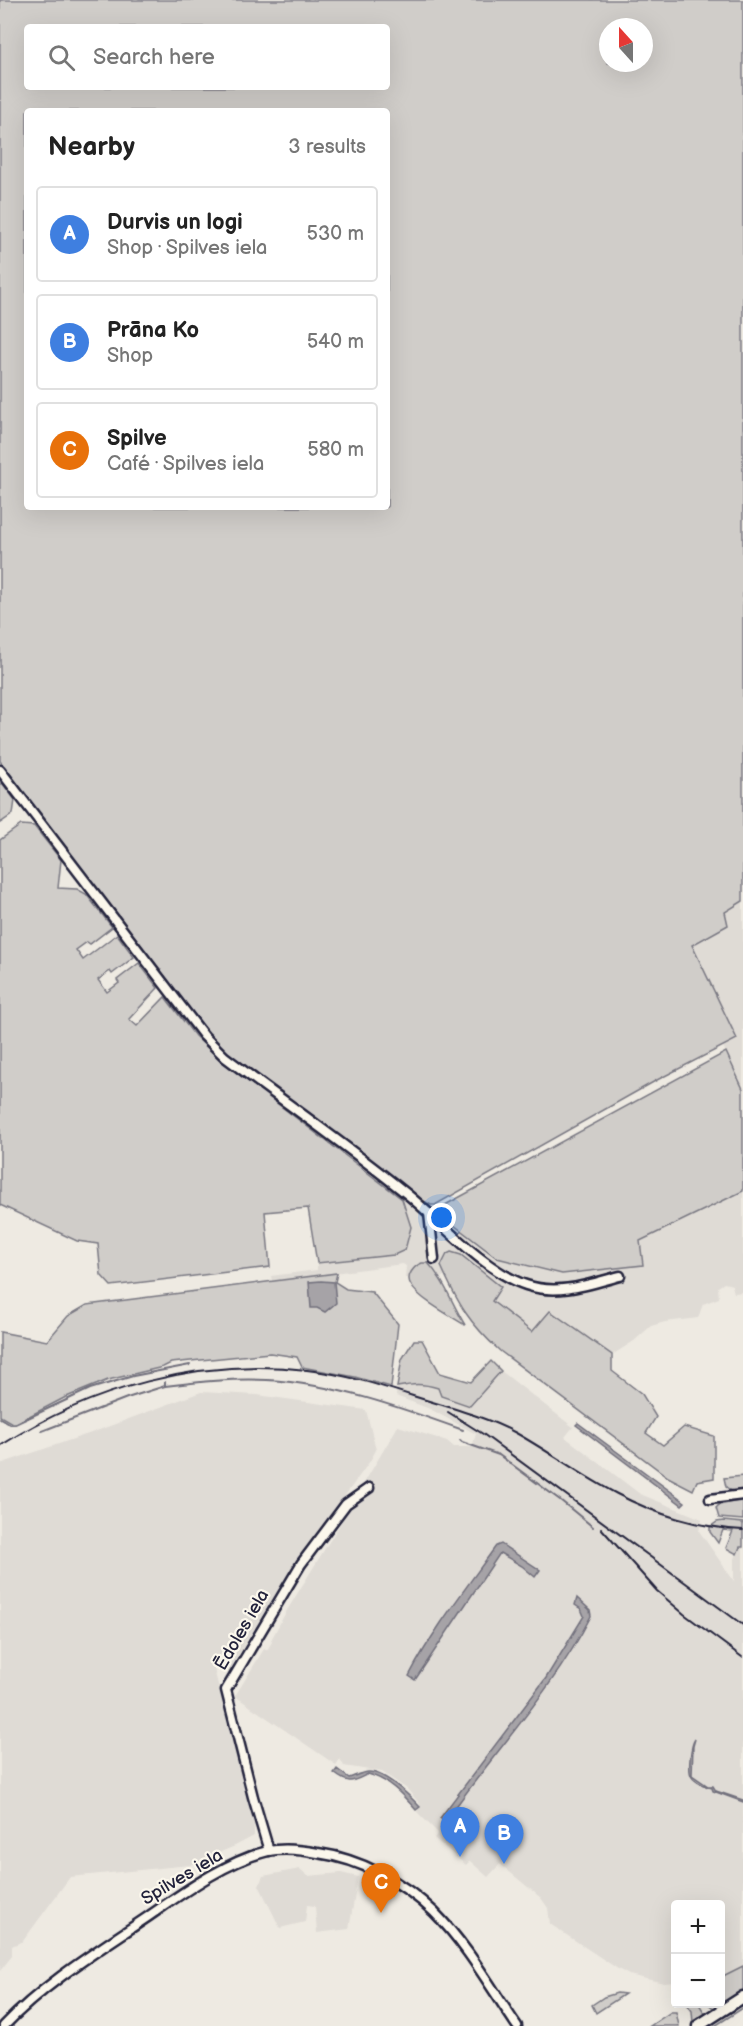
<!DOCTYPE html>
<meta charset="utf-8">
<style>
body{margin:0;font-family:"Balsamiq Sans",sans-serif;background:#f2f2f2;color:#222}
.controls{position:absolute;right:18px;bottom:18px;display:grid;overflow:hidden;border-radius:6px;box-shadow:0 6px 24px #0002}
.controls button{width:54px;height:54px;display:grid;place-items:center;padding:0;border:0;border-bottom:2px solid #e0e0e0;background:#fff;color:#222;font:30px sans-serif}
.compass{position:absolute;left:599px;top:18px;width:54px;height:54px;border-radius:50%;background:#fff;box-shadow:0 6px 24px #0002;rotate:339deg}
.you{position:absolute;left:442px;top:1218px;width:21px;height:21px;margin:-15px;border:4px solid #fff;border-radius:50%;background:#1a73e8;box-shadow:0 0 0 9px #1a73e833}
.badge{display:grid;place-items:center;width:39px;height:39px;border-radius:50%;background:#1a73e8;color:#fff;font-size:20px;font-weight:700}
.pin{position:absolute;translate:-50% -50px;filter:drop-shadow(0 2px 3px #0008)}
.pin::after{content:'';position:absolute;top:32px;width:21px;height:18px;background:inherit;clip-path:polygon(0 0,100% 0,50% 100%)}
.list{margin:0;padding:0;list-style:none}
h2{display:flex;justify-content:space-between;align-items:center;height:78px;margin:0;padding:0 24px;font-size:26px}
h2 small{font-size:20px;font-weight:400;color:#767676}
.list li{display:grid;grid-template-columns:39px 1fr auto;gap:18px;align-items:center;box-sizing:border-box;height:96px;margin:0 12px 12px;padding:0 12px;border:2px solid #e0e0e0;border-radius:6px}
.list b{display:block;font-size:22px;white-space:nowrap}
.list p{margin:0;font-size:20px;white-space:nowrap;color:#767676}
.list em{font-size:20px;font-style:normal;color:#767676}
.icon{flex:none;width:33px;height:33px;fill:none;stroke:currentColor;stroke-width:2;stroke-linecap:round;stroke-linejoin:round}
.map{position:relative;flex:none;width:743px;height:2026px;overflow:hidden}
.search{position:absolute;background:#fff;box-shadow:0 6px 24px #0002;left:24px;top:24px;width:366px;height:66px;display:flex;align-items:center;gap:15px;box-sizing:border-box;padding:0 21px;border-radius:6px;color:#767676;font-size:22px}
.panel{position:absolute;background:#fff;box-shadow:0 6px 24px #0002;left:24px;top:108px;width:366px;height:402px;border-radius:6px}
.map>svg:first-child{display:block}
.built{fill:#dfdbd5}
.green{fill:#d0cdc9;stroke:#797882;stroke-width:1.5;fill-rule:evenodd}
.water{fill:#a6a3a7;stroke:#716f7c;stroke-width:1.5}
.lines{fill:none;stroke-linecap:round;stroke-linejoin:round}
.stream{stroke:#716f7c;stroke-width:2}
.minor-casing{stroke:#22223b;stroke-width:13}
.tertiary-casing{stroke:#22223b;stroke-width:15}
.minor{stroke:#fbf7ec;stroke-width:8}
.tertiary{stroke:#fbf7ec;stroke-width:10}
.rail{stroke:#22223b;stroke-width:2}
.labels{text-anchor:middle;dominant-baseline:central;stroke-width:4.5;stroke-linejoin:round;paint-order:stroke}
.street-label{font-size:18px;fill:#22223b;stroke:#fbf7ec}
</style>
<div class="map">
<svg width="743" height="2026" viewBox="0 0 743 2026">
<rect width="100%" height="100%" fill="#eeeae2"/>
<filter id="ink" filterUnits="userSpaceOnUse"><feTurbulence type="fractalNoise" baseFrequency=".0167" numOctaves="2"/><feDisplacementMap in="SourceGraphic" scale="12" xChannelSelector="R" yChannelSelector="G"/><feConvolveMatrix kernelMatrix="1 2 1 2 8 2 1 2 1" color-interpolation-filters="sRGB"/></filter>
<g filter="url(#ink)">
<g class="built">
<polygon points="743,901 743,1089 723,1046 737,1039 692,945 728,925 725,912"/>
<polygon points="392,1176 431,1205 439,1203 442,1207 440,1209 643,1265 640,1241 743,1191 743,1292 734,1293 732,1285 724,1283 718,1287 719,1298 703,1304 698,1318 665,1322 651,1326 634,1341 612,1355 550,1312 533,1332 491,1301 501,1288 441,1266 445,1275 441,1278 436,1272 412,1270 409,1278 405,1278 406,1266 403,1264 272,1281 271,1276 317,1270 317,1263 394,1255 405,1250 402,1199 384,1185"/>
<polygon points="501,1371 573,1427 565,1437 640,1494 702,1519 699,1531 734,1581 734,1561 740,1547 743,1547 743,1966 721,1977 720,1904 676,1904 675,1982 664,1983 629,1975 618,1969 550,1924 548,1908 541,1898 500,1864 488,1877 470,1861 466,1865 434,1838 438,1833 417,1812 420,1804 407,1789 382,1772 344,1766 340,1759 336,1765 235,1696 264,1649 267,1650 272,1642 271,1640 286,1612 353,1503 372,1493 364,1483 398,1426 447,1441 454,1447 472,1447 476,1434 430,1409 396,1396 397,1387 416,1383 425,1384 438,1388 470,1406"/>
<polygon points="201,1392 257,1395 366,1410 376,1450 370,1461 281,1585 234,1662 231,1673 214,1669 254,1825 254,1836 235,1846 190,1865 70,1877 23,1941 12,1946 12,1956 0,1971 0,1464 91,1433"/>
<polygon points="300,1869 308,1876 341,1873 358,1877 349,1929 317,1933 315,1906 307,1905 305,1922 280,1928 259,1885 263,1876"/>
</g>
<g class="green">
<path d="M0,0H743V901L725,912L728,925L692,945L737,1039L657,1080L435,1205H431L424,1201L227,1052L204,1027L0,761ZM27,27H387V87H27ZM608,27H644V63H608ZM27,111H387V507H27Z"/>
<polygon points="0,780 15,800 13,814 0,823"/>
<polygon points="21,825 34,826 61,860 58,888 77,889 86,894 112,927 90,944 87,942 76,950 83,960 117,934 134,957 112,974 110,971 98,980 107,992 119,983 117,980 139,963 158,988 129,1019 137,1026 165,997 195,1036 219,1059 402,1199 411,1227 405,1250 394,1255 317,1263 308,1208 265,1212 270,1267 111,1286 101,1275 98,1244 77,1241 0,1205 0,840"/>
<polygon points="726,1052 743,1089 743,1191 640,1241 643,1265 562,1274 497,1258 441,1215 440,1208 447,1204"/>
<path d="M451,1252L461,1255L501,1287L492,1301L532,1332L550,1311L612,1355V1371L642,1394L656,1417L646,1433L663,1445L684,1427L714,1436V1478L697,1481L693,1490L668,1477L500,1351C469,1323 458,1304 441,1266L447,1254Z"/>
<path d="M422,1263H428C445,1281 452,1304 465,1325C452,1317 417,1298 411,1285C405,1276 414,1266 422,1263Z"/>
<polygon points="337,1273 335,1282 346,1289 372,1292 398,1324 391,1387 355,1377 302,1367 297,1357 270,1353 171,1363 163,1367 108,1380 64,1398 16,1423 12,1423 0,1416 0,1332 47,1341 68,1316 87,1305"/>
<path d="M414,1340H422L440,1373L471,1382L491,1361L501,1371L470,1406L441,1396L438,1388C422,1383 413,1384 397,1387L402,1359Z"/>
<polygon points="743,1476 743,1491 732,1491 726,1487 724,1478"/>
<polygon points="743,1500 743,1520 719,1518 716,1508 719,1505"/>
<polygon points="723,1521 743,1523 743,1547 740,1547 737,1554 726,1548 733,1531 723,1530 718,1543 710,1532 710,1527 717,1522"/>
<polygon points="743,1966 743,1991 715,2009 708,2004 720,2004 721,1977"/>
<polygon points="617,1993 625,1994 596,2013 592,2005 604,1997"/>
<polygon points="743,2002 743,2008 715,2026 708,2026"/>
<polygon points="687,2004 699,2004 706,2015 693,2023 692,2011"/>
<polygon points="671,2012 676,2012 679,2026 650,2026"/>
</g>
<g class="water">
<polygon points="321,1281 334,1282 336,1303 325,1312 317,1308 311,1308 309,1282"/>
<polygon points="578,1423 685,1502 682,1505 576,1425"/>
<path d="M501,1544L540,1570L535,1577L522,1566L500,1553L415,1680L409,1676C433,1630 466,1588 496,1546Z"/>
<path d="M577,1598L590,1610L591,1616C552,1692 493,1753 445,1822L440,1818L546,1678L584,1616L581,1609L575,1605Z"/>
<path d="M695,1739L693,1746L692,1775L708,1786H713L716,1791L743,1800V1802L713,1791L712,1788C707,1787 695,1782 692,1777C687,1771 691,1745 695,1739Z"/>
<path d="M337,1769L349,1778C355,1776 361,1773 368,1772C384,1771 409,1795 420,1807L416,1810C402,1794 388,1779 368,1774C352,1782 349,1785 334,1773Z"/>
</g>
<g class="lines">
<g class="stream">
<path d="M165,1386C198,1382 233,1378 267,1380C335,1384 399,1407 463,1430"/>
<polyline points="0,1418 10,1424 15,1424 90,1389 133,1376 190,1365"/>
<polyline points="42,1431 127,1398 165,1386 165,1382"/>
<polyline points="460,1440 462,1442 499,1455 560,1500 593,1527"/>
</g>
<defs>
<g id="minor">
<path d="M0,770L204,1036L225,1057C286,1103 349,1147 407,1194C441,1222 486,1272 526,1285C558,1296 590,1284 620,1276"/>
<polyline points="429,1213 434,1259"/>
<polyline points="710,1499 743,1495"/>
<polyline points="269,1851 253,1797 226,1690 301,1564 346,1504 369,1488"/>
<path d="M4,2026C46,1982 99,1950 149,1916C184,1892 227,1861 268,1851C283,1848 303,1850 318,1853C361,1859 403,1882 434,1912C467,1945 491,1988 517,2026"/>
</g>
<polyline id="tertiary" points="698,2026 743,1997"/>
</defs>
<use href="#minor" class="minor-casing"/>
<use href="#tertiary" class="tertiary-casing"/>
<use href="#minor" class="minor"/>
<use href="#tertiary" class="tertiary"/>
<g class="rail">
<polyline points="448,1412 483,1434 743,1625"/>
<path d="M0,1446C90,1388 201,1357 307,1370C344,1374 379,1385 413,1396C448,1407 484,1416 516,1433C550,1452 582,1476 617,1494C655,1514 700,1528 743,1530"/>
<polyline points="601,1528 657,1591 684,1614 742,1657"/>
</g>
</g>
</g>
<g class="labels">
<g class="street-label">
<text transform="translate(242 1630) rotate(-60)">Ēdoles iela</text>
<text transform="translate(182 1877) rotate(-31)">Spilves iela</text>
</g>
</g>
</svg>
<div class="controls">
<button>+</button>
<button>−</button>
</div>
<svg class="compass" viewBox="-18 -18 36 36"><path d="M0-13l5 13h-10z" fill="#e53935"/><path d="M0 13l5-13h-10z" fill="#767676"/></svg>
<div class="you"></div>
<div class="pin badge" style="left:460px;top:1857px;background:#3f7fe0">A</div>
<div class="pin badge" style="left:504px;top:1864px;background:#3f7fe0">B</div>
<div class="pin badge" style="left:381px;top:1913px;background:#e8710a">C</div>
<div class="search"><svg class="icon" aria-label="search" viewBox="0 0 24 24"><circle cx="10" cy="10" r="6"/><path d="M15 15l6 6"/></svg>Search here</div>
<section class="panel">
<h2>Nearby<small>3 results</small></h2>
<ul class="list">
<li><span class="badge" style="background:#3f7fe0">A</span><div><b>Durvis un logi</b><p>Shop · Spilves iela</p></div><em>530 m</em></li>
<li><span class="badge" style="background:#3f7fe0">B</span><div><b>Prāna Ko</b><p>Shop</p></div><em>540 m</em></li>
<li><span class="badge" style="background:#e8710a">C</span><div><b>Spilve</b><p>Café · Spilves iela</p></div><em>580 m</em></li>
</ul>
</section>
</div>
